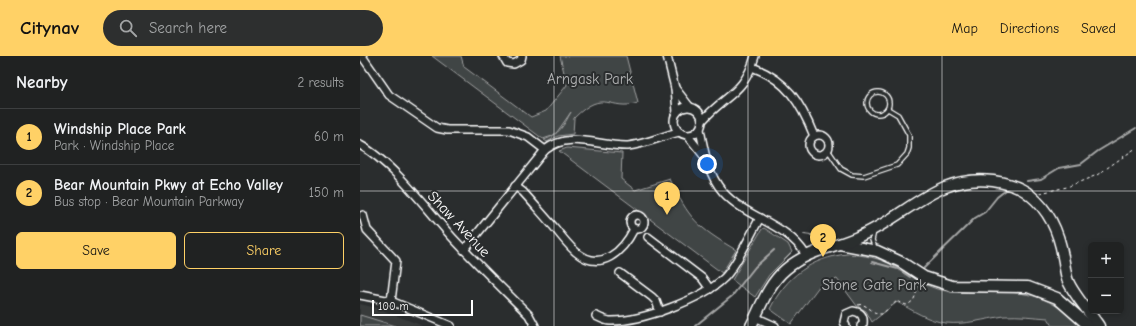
<!DOCTYPE html>
<meta charset="utf-8">
<style>
body{margin:0;font-family:"Comic Neue",sans-serif;background:#2d2f2f;color:#f1f3f6}
.controls{position:absolute;right:12px;bottom:12px;display:grid;overflow:hidden;border-radius:6px;box-shadow:0 2px 6px #0003}
.controls button{width:36px;height:36px;display:grid;place-items:center;padding:0;border:0;border-bottom:1px solid #3d3f40;background:#202222;color:#f1f3f6;font:20px sans-serif}
.scale{position:absolute;left:12px;bottom:10px;width:101px;box-sizing:border-box;padding-left:4px;border:2px solid #fff;border-top:0;font-size:11px;line-height:14px;white-space:nowrap;color:#fff;-webkit-text-stroke:3px #2a2d2e;paint-order:stroke}
.you{position:absolute;left:347px;top:108px;width:14px;height:14px;margin:-10px;border:3px solid #fff;border-radius:50%;background:#1a73e8;box-shadow:0 0 0 6px #1a73e833}
.badge{display:grid;place-items:center;width:26px;height:26px;border-radius:50%;background:#ffd166;color:#111;font-size:13px;font-weight:700}
.pin{position:absolute;translate:-50% -33px;filter:drop-shadow(0 1px 2px #0008)}
.pin::after{content:'';position:absolute;top:21px;width:14px;height:12px;background:inherit;clip-path:polygon(0 0,100% 0,50% 100%)}
.list{margin:0;padding:0;list-style:none}
h2{display:flex;justify-content:space-between;align-items:center;height:52px;margin:0;padding:0 16px;font-size:17px}
h2 small{font-size:13px;font-weight:400;color:#a2a4a5}
.list li{display:grid;grid-template-columns:26px 1fr auto;gap:12px;align-items:center;box-sizing:border-box;height:56px;padding:0 16px;border-top:1px solid #3d3f40}
.list b{display:block;font-size:15px;white-space:nowrap}
.list p{margin:0;font-size:13px;white-space:nowrap;color:#a2a4a5}
.list em{font-size:13px;font-style:normal;color:#a2a4a5}
.actions{display:flex;gap:8px;padding:12px 16px}
.actions a{flex:1;padding:9px 0;border:1px solid #ffd166;border-radius:6px;text-align:center;font-size:14px;color:#ffd166}
.actions .main{background:#ffd166;color:#111}
.icon{flex:none;width:22px;height:22px;fill:none;stroke:currentColor;stroke-width:2;stroke-linecap:round;stroke-linejoin:round}
.map{position:relative;flex:none;width:776px;height:270px;overflow:hidden}
header{display:flex;align-items:center;gap:24px;box-sizing:border-box;height:56px;padding:0 20px;background:#ffd166;color:#111}
header strong{font-size:19px}
nav{display:flex;gap:22px;margin-inline-start:auto;font-size:14px}
.search{width:280px;height:36px;background:#2d2f2f;display:flex;align-items:center;gap:10px;box-sizing:border-box;padding:0 14px;border-radius:22px;color:#a2a4a5;font-size:15px}
main{display:flex}
aside{flex:1;background:#202222}
.map>svg:first-child{display:block}
.built{fill:#373a3b}
.green{fill:#414445;stroke:#a0a2a2}
.lines{fill:none;stroke-linecap:round;stroke-linejoin:round}
.stream{stroke:#a6a7a7;stroke-width:2}
.lane-casing{stroke:#fff;stroke-width:6}
.street-casing{stroke:#fff;stroke-width:10}
.secondary-casing{stroke:#fff;stroke-width:13}
.path{stroke:#fff;stroke-width:1;stroke-dasharray:3 3;stroke-linecap:butt}
.lane{stroke:#2a2d2e;stroke-width:3.5}
.street{stroke:#2a2d2e;stroke-width:7}
.secondary{stroke:#2a2d2e;stroke-width:10}
.grid{fill:none;stroke:#fff;stroke-width:1;stroke-opacity:0.55}
.labels{text-anchor:middle;dominant-baseline:central;stroke-width:4;stroke-linejoin:round;paint-order:stroke}
.park-label{font-size:15px;fill:#b3b4b5;stroke:#2a2d2e}
.street-label{font-size:15px;fill:#fff;stroke:#2a2d2e}
</style>
<header>
<strong>Citynav</strong>
<div class="search"><svg class="icon" aria-label="search" viewBox="0 0 24 24"><circle cx="10" cy="10" r="6"/><path d="M15 15l6 6"/></svg>Search here</div>
<nav><a>Map</a><a>Directions</a><a>Saved</a></nav>
</header>
<main>
<aside>
<h2>Nearby<small>2 results</small></h2>
<ul class="list">
<li><span class="badge">1</span><div><b>Windship Place Park</b><p>Park · Windship Place</p></div><em>60 m</em></li>
<li><span class="badge">2</span><div><b>Bear Mountain Pkwy at Echo Valley</b><p>Bus stop · Bear Mountain Parkway</p></div><em>150 m</em></li>
</ul>
<div class="actions"><a class="main">Save</a><a>Share</a></div>
</aside>
<div class="map">
<svg width="776" height="270" viewBox="0 0 776 270">
<rect width="100%" height="100%" fill="#2a2d2e"/>
<filter id="ink" filterUnits="userSpaceOnUse"><feTurbulence type="fractalNoise" baseFrequency=".025" numOctaves="2"/><feDisplacementMap in="SourceGraphic" scale="8" xChannelSelector="R" yChannelSelector="G"/><feConvolveMatrix kernelMatrix="1 2 1 2 8 2 1 2 1" color-interpolation-filters="sRGB"/></filter>
<g filter="url(#ink)">
<polygon class="built" points="0,248 17,252 63,270 0,270"/>
<g class="green">
<path d="M72,0H101L104,11L171,61L186,55L207,29L200,0H266L278,47C249,56 245,31 214,62L213,78L198,80L187,86L184,84C199,79 204,69 211,56L197,76L192,80L183,83Z"/>
<path d="M207,92L262,97L261,123L275,134L310,123C329,163 337,171 376,194L362,217L199,95Z"/>
<polygon points="404,172 428,188 432,196 409,219 395,241 372,224 402,173"/>
<path d="M487,198C504,199 520,202 534,210C549,218 561,228 577,233C593,237 609,237 626,236C671,235 688,240 723,270H693L688,262C674,261 659,259 644,260C625,263 605,269 586,267C569,265 552,254 537,246L512,266L506,255L497,250L477,223L460,229L431,268L410,253C426,220 452,202 487,198Z"/>
<polygon points="0,259 36,270 0,270"/>
</g>
<g class="lines">
<g class="stream">
<polyline points="667,125 681,123 699,112 721,108 738,95 776,72"/>
<polyline points="444,178 464,181 468,179"/>
<polyline points="512,206 538,213 550,221"/>
<polyline points="564,212 615,162 625,156 637,141 646,134"/>
<polyline points="335,270 372,240 395,211 414,194"/>
</g>
<defs>
<g id="lane">
<circle cx="518" cy="47" r="11"/>
<polyline points="468,94 481,113 492,119 504,120 537,109 547,98 549,92 549,79 538,59 528,53"/>
<polyline points="514,175 512,184 515,192"/>
</g>
<g id="street">
<polyline points="2,0 29,39 77,72 87,74 149,74 168,81 185,94"/>
<polyline points="143,0 147,7 154,8 161,4 162,0"/>
<polyline points="307,0 315,32 317,56"/>
<path d="M392,11C427,24 441,47 454,80"/>
<polyline points="315,32 329,50"/>
<circle cx="328" cy="65" r="14"/>
<path d="M343,64C365,39 385,37 395,0"/>
<path d="M340,73C344,95 348,119 363,136C387,163 427,167 446,199"/>
<circle cx="459" cy="89" r="10"/>
<polyline points="328,80 344,100"/>
<path d="M0,89C32,106 67,153 92,181C117,208 143,233 169,259L175,270"/>
<path d="M155,130L163,136C174,148 184,160 194,171C201,180 208,189 216,196C241,217 263,195 274,173"/>
<circle cx="277" cy="166" r="7"/>
<polyline points="3,159 7,174 36,205 31,245"/>
<polyline points="288,181 342,222 350,233"/>
<path d="M104,194L185,94C211,74 238,91 268,90C286,88 302,80 319,76"/>
<polyline points="260,217 292,241 296,245 300,256"/>
<polyline points="0,239 31,245 91,270"/>
<path d="M236,260C240,262 246,265 250,265C280,266 343,243 364,222C376,211 391,177 400,162"/>
<polyline points="395,261 415,270"/>
<path d="M486,270L484,266L486,258L493,255C501,256 504,260 503,268L501,270"/>
</g>
<g id="secondary">
<polyline points="480,188 517,195 541,206 564,221 592,230 668,231 697,242 729,270"/>
<path d="M391,270C401,250 408,228 426,213C450,193 475,192 502,179C550,158 576,118 633,125C646,127 660,130 670,139C690,155 699,177 703,201C705,209 705,218 708,225C713,238 731,258 739,270"/>
</g>
</defs>
<use href="#lane" class="lane-casing"/>
<use href="#street" class="street-casing"/>
<use href="#secondary" class="secondary-casing"/>
<g class="path">
<polyline points="680,137 707,131 737,119 776,92"/>
<path d="M498,249C507,246 512,259 522,258L537,245L546,249C556,246 556,237 558,228"/>
</g>
<use href="#lane" class="lane"/>
<use href="#street" class="street"/>
<use href="#secondary" class="secondary"/>
</g>
</g>
<path class="grid" d="M194,0V270M388,0V270M582,0V270M0,135H776"/>
<g class="labels">
<g class="park-label">
<text x="230" y="23">Arngask Park</text>
<text x="514" y="229">Stone Gate Park</text>
</g>
<g class="street-label">
<text transform="translate(99 168) rotate(47)">Shaw Avenue</text>
</g>
</g>
</svg>
<div class="controls">
<button>+</button>
<button>−</button>
</div>
<div class="scale">100 m</div>
<div class="you"></div>
<div class="pin badge" style="left:307px;top:159px">1</div>
<div class="pin badge" style="left:463px;top:201px">2</div>
</div>
</main>
